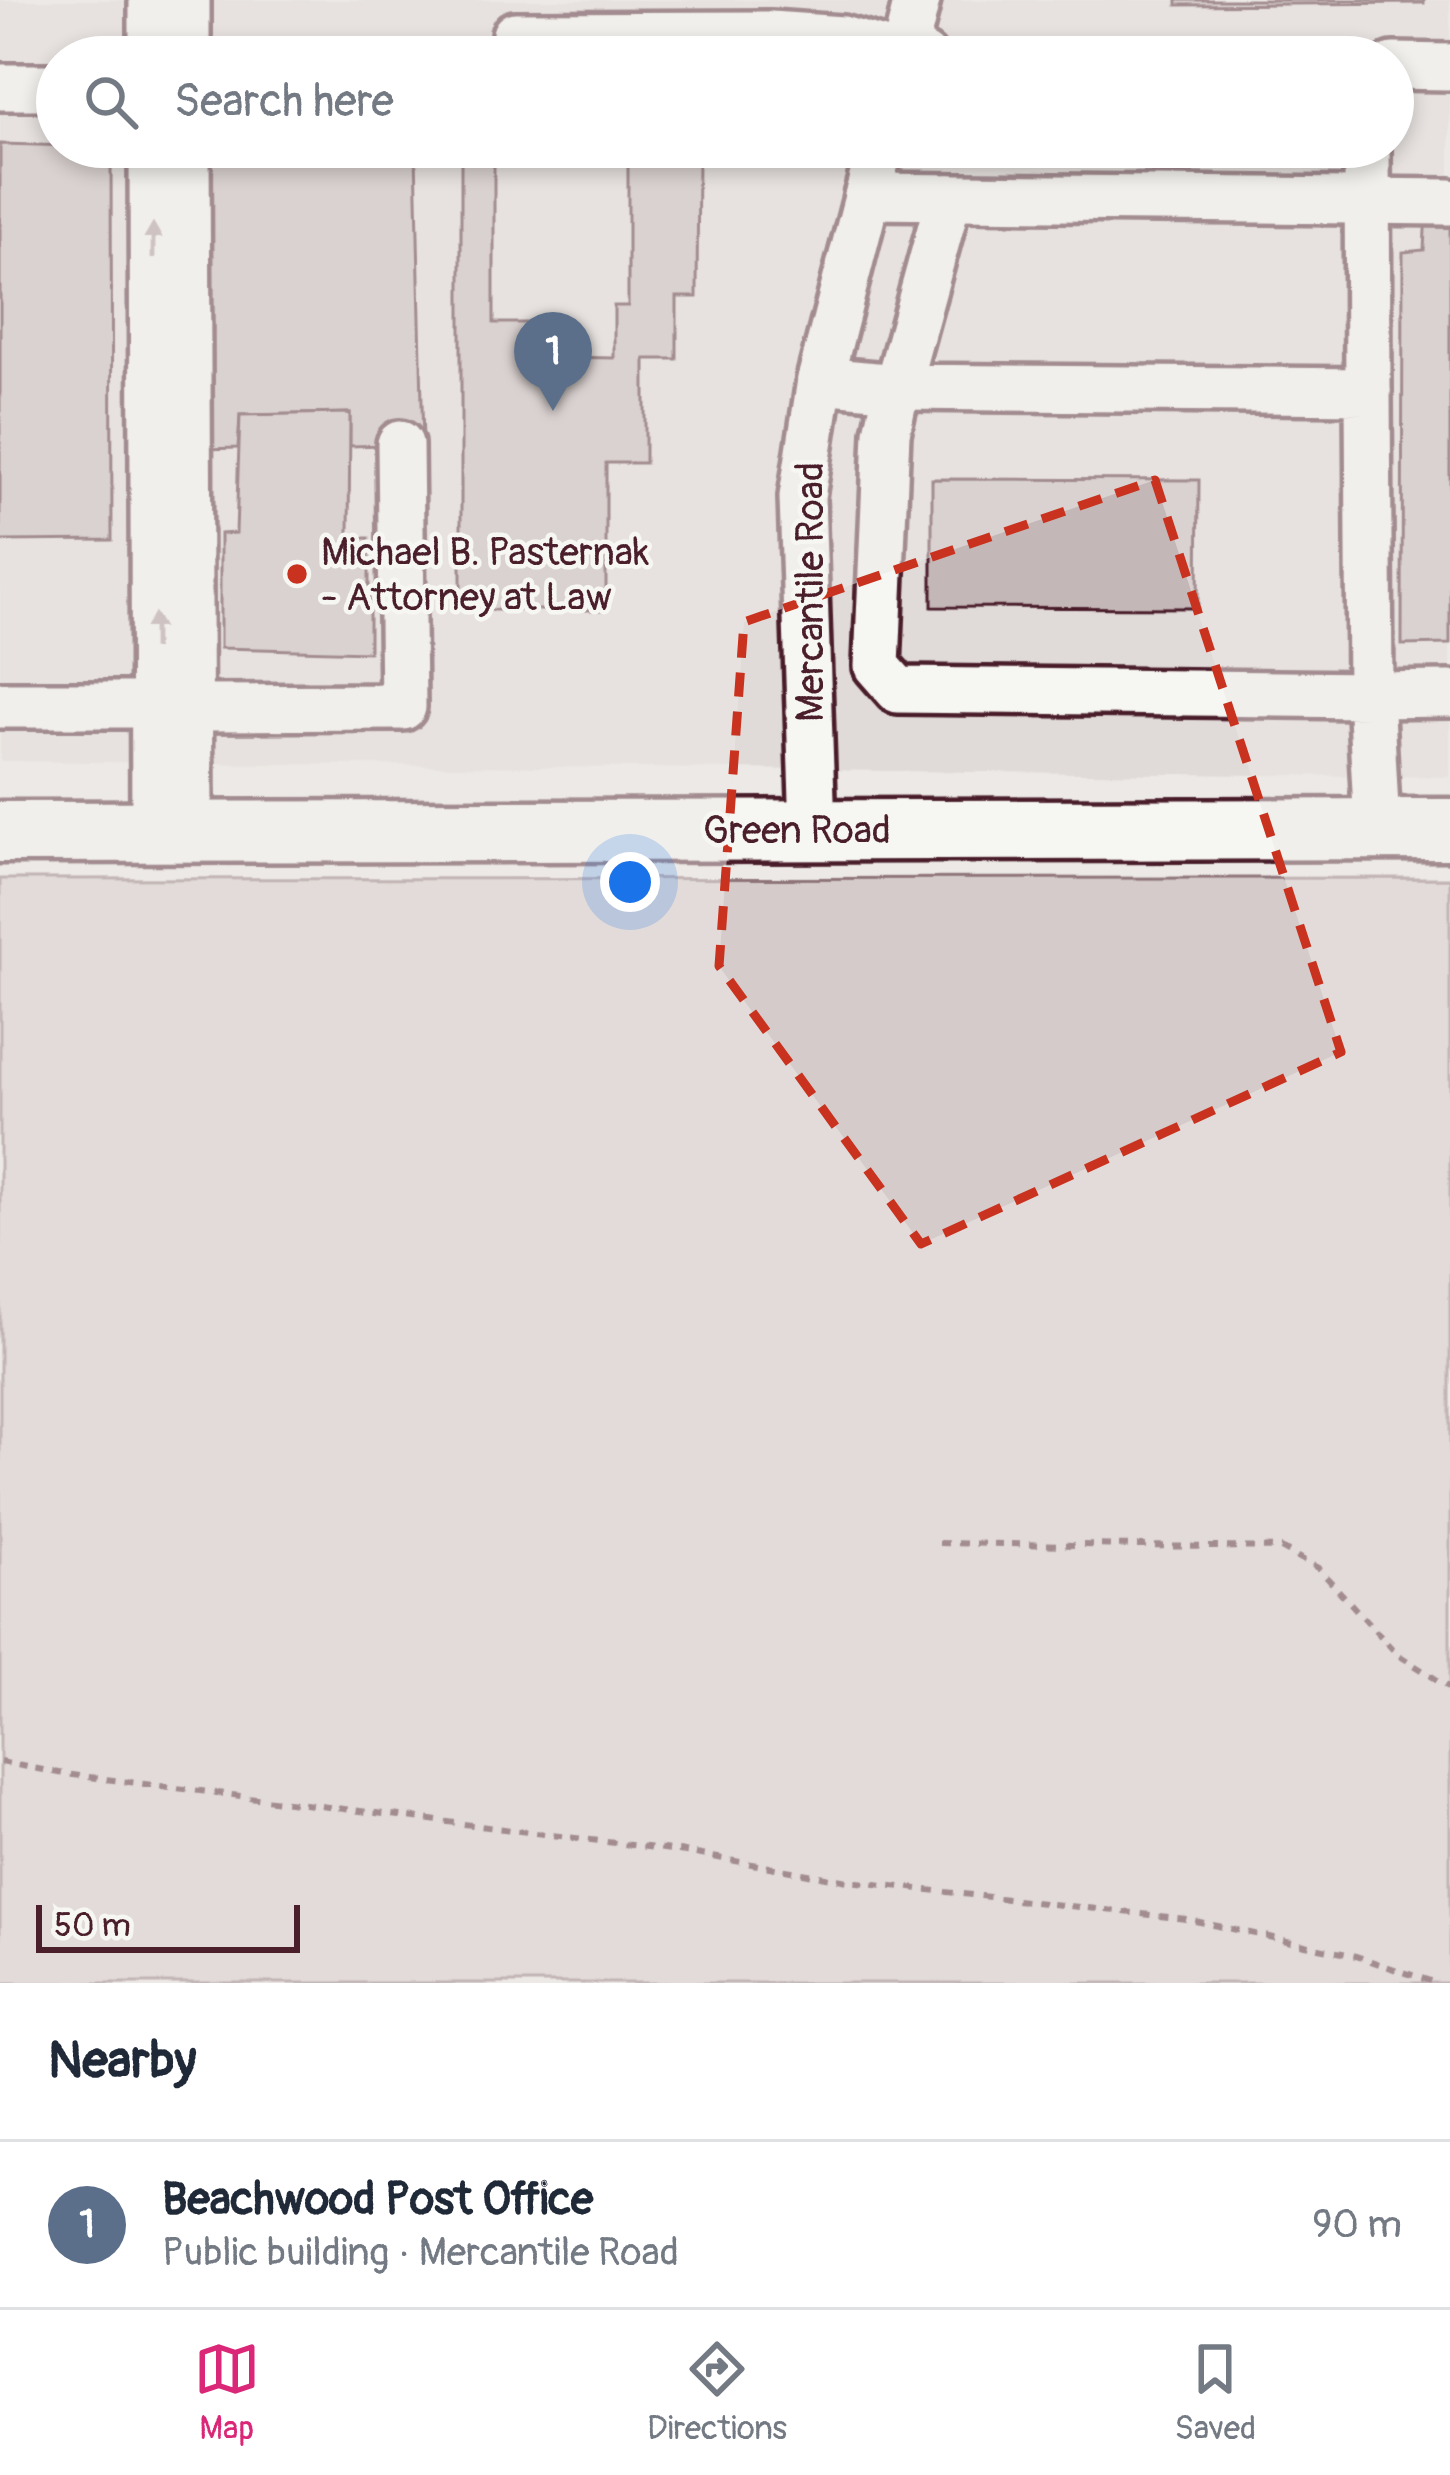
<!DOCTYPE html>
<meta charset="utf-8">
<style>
body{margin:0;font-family:Pangolin,sans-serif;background:#f6f6f7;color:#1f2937}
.scale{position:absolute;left:36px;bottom:30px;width:264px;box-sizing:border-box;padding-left:12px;border:6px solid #4a1f2b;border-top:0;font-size:33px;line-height:42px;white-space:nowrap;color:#4a1f2b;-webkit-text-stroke:9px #f6f6f2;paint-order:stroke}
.you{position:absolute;left:630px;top:882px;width:42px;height:42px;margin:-30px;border:9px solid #fff;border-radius:50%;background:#1a73e8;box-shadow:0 0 0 18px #1a73e833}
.badge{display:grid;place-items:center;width:78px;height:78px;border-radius:50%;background:#db2777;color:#fff;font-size:39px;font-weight:700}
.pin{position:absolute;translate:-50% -99px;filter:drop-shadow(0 3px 6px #0008)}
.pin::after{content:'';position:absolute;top:63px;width:42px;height:36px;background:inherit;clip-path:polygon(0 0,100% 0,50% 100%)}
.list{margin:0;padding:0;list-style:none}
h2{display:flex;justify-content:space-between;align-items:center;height:156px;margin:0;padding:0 48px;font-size:51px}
h2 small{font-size:39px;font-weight:400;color:#747a83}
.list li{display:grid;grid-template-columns:78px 1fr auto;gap:36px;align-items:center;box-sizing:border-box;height:168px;padding:0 48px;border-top:3px solid #e0e1e3}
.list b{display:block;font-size:45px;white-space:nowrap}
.list p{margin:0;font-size:39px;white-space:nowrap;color:#747a83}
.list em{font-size:39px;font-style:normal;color:#747a83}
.icon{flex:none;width:66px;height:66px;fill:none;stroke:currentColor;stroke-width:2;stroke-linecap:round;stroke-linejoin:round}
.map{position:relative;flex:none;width:1450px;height:1983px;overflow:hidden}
.search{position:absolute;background:#fff;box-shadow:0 6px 18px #0003;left:36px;right:36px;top:36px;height:132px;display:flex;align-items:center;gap:30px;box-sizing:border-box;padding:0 42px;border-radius:66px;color:#747a83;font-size:45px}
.sheet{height:324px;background:#fff}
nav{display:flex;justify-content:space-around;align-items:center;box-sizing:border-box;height:168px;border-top:3px solid #e0e1e3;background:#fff;font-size:33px;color:#747a83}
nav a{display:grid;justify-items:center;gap:6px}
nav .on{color:#db2777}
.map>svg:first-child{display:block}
.built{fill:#e0dad8;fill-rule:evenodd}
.green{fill:#d4cbca;stroke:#8f757a;stroke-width:3}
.building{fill:#c4b7b7;stroke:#4a1f2b;stroke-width:3}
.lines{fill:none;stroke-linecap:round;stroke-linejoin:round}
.minor-casing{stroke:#4a1f2b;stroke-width:54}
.major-casing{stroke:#4a1f2b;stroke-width:69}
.path{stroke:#4a1f2b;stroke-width:6;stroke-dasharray:9 9;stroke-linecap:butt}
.minor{stroke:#f6f6f2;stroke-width:45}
.major{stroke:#f6f6f2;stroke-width:60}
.oneway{fill:#a99598}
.marked{fill:none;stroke:#c8321e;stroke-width:9;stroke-dasharray:24 15;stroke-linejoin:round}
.poi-dot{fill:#c8321e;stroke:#f6f6f2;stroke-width:4.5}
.labels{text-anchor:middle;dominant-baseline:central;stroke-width:9;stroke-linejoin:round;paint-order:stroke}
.poi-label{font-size:39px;fill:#4a1f2b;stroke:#f6f6f2;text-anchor:start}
.street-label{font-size:39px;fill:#4a1f2b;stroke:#f6f6f2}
</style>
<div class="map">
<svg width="1450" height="1983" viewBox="0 0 1450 1983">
<rect width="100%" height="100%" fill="#ece9e6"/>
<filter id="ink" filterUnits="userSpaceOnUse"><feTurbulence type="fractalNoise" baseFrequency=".00833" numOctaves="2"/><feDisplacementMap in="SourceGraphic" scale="24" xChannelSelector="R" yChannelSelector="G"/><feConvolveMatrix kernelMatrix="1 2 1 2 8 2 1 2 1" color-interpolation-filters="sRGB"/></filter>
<g filter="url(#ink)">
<path class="built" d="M0,0H1450V777L0,761ZM57,57H1393V147H57Z"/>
<polygon class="green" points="1450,878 1450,1983 0,1983 0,879"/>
<g class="building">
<polygon points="1177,0 1424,0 1424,3 1177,5"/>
<polygon points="0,144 111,147 112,540 0,541"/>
<polygon points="461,147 494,147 494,323 562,323 562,357 614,358 614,306 628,306 628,147 709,147 709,151 698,151 697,297 677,297 677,359 645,359 645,463 606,463 606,610 461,610"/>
<polygon points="205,154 416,154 423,444 350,446 350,413 240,415 238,448 205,449"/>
<polygon points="1426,211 1450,212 1450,644 1402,645 1403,252 1424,250"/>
<polygon points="350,413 349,538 369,538 369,652 220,648 220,534 236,533 240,415"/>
<polygon points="932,479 1199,480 1198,608 932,607"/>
</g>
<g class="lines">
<defs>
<g id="minor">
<polyline points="152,0 152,57"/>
<polyline points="187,0 187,57"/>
<polyline points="515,35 770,34 842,39 903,57 924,57"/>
<polyline points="903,57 917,0"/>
<polyline points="1393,66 1450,67"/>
<polyline points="0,87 57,87"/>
<polyline points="152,147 154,832"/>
<polyline points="187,147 190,832"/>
<polyline points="1367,147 1368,391"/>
<polyline points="867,196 1450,202"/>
<polyline points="949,197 897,387 1368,391 1370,695 1450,694"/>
<polyline points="820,380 897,387 887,433 877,666 898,690 1370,695 1377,829"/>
<polyline points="0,705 154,705"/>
<polyline points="189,708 403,707 400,444"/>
<polyline points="813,830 802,497 820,380 880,147"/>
</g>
<polyline id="major" points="0,832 1450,829"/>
</defs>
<use href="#minor" class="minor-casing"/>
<use href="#major" class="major-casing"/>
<g class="path">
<polyline points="939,1543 1281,1548 1318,1568 1397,1654 1450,1688"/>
<polyline points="0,1762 65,1774 679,1851 848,1881 1186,1919 1356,1956 1436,1983"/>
</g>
<use href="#minor" class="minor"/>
<use href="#major" class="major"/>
</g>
<defs><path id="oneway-solid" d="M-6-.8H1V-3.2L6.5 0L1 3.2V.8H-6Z" transform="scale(3)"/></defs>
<g class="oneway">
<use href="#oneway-solid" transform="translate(153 241) rotate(-90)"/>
<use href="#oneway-solid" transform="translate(154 631) rotate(-90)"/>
</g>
</g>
<path d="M0 0H1450V1983H0ZM1155,480L1341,1052L921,1244L719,966L744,622Z" fill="#ece9e6" fill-opacity=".55" fill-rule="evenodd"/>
<path class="marked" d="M1155,480L1341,1052L921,1244L719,966L744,622Z"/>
<circle class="poi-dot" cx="297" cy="574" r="12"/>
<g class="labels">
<g class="poi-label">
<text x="321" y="552">Michael B. Pasternak<tspan x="321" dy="45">- Attorney at Law</tspan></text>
</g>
<g class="street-label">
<text transform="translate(810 592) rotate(-90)">Mercantile Road</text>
<text x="797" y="830">Green Road</text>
</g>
</g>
</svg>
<div class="scale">50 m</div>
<div class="you"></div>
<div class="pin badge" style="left:553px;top:411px;background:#5c6f8a">1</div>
<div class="search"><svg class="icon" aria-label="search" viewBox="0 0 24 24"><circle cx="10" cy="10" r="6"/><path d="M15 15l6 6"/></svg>Search here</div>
</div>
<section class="sheet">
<h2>Nearby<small></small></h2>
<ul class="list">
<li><span class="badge" style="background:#5c6f8a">1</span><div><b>Beachwood Post Office</b><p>Public building · Mercantile Road</p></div><em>90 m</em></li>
</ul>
</section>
<nav>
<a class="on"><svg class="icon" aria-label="map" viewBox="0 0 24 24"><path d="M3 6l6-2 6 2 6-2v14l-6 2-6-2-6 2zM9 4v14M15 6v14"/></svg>Map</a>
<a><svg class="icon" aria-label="directions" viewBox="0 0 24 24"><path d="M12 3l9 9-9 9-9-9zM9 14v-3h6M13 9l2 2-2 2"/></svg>Directions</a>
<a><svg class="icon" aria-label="saved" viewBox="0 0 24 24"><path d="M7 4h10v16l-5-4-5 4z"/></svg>Saved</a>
</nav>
